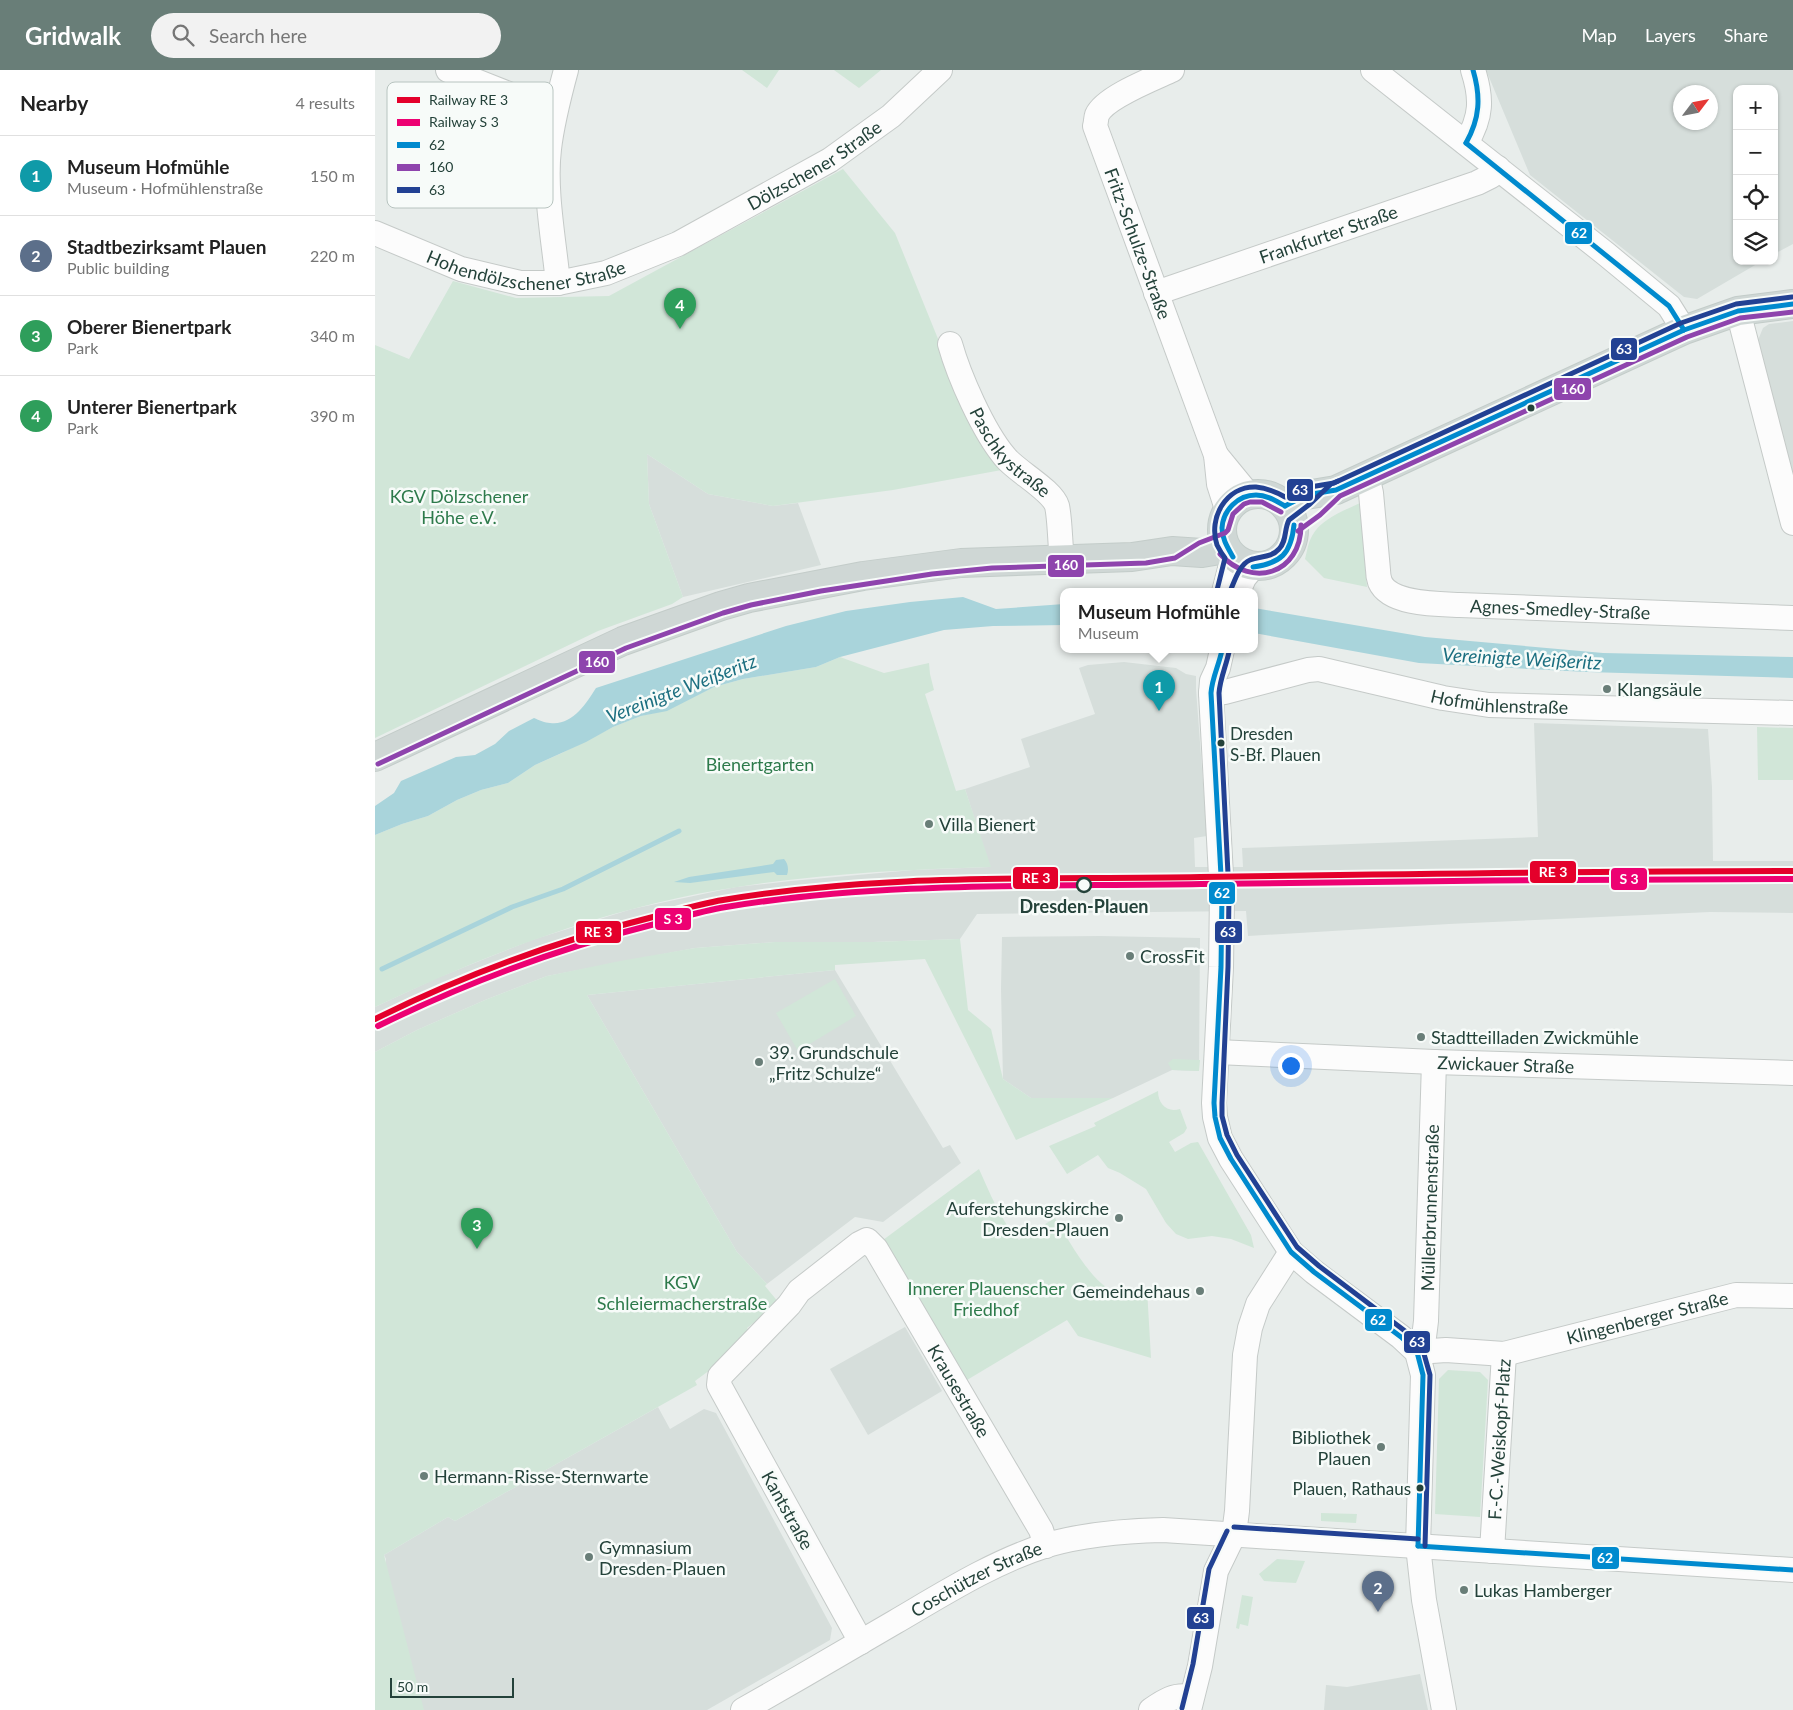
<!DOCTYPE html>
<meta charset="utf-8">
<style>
body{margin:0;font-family:Lato,sans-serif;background:#f2f2f2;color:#222}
.controls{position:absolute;right:15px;top:15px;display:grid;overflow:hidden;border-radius:10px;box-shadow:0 1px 4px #0004}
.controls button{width:45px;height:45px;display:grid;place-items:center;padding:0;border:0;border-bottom:1px solid #e0e0e0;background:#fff;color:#222;font:25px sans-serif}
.compass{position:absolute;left:1298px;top:15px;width:45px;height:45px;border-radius:50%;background:#fff;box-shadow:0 1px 4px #0004;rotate:58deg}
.scale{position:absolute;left:15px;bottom:12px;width:124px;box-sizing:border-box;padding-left:5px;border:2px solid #24423a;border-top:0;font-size:14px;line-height:18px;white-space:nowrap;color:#24423a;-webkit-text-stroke:4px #f7fbf9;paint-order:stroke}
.you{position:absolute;left:915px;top:995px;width:18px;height:18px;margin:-12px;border:4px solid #fff;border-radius:50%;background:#1a73e8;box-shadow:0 0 0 8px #1a73e833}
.badge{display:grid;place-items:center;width:32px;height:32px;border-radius:50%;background:#697e78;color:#fff;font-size:16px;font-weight:700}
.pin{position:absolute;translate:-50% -41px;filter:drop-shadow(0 1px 2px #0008)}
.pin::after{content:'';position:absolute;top:26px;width:18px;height:15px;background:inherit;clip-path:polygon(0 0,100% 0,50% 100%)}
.popup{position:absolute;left:685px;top:518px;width:198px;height:65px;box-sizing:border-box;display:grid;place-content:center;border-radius:10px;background:#fff;filter:drop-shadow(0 1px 4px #0005);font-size:16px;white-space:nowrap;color:#767676}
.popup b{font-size:19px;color:#222}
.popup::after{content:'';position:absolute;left:50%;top:100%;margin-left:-10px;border:10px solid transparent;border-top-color:#fff}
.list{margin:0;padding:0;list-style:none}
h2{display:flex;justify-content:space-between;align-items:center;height:65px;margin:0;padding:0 20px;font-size:21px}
h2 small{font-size:16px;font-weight:400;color:#767676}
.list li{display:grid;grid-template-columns:32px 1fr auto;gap:15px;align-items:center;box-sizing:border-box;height:80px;padding:0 20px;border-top:1px solid #e0e0e0}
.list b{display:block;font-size:19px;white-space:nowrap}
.list p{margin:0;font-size:16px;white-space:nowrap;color:#767676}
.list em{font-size:16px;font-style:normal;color:#767676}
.icon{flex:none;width:28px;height:28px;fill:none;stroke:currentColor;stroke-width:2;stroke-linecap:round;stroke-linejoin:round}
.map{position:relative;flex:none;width:1418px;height:1640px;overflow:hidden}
header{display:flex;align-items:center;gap:30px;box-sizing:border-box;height:70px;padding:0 25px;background:#697e78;color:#fff}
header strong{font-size:24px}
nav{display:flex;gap:28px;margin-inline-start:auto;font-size:18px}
.search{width:350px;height:45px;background:#f2f2f2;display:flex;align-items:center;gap:12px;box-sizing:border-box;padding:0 18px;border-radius:28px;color:#767676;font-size:19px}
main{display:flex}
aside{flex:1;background:#fff}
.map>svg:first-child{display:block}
.built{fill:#d6dedb;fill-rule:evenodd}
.green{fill:#d1e6d8}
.water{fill:#a9d4db}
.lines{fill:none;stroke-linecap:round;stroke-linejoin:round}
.stream{stroke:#a9d4db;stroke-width:5}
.minor-casing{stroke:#c5cac8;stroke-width:26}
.major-casing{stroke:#c3ccc9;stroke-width:30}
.minor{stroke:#fcfcfc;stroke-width:24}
.major{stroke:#cfd7d5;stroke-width:28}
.bus-1-casing{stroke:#f7fbf9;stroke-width:9}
.bus-2-casing{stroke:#f7fbf9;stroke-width:9}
.bus-3-casing{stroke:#f7fbf9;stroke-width:9}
.bus-1{stroke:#008ace;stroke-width:5}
.bus-2{stroke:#8e44ad;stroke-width:5}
.bus-3{stroke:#224193;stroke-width:5}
.rail-1-casing{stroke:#f7fbf9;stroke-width:10}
.rail-2-casing{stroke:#f7fbf9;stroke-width:10}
.rail-1{stroke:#e4002b;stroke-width:6}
.rail-2{stroke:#ed0172;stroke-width:6}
.bus-dot{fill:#24423a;stroke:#f7fbf9;stroke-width:2}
.poi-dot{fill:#697e78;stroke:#f7fbf9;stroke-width:2}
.stop-dot{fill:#f7fbf9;stroke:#24423a;stroke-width:2.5}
.labels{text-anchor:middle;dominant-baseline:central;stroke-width:5;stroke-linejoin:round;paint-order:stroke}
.bus-label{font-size:17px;fill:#24423a;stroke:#f7fbf9;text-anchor:start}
.street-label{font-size:18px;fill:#24423a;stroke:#f7fbf9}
.park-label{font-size:18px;fill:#2d7a4b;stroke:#f7fbf9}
.poi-label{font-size:18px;fill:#24423a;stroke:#f7fbf9;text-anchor:start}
.stop-label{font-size:18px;font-weight:bold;fill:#24423a;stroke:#f7fbf9}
.water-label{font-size:19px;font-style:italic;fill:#1c6f80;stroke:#f7fbf9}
.key{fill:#f7fbf9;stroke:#b8c4c0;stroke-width:1}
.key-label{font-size:14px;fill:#24423a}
.line-badge{stroke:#f7fbf9;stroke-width:2}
.badge-label{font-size:14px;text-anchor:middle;font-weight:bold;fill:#fff}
</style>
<header>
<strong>Gridwalk</strong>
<div class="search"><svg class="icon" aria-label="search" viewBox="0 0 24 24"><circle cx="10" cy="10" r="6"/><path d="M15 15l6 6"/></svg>Search here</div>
<nav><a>Map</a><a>Layers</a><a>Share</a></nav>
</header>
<main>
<aside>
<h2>Nearby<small>4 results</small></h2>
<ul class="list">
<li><span class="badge" style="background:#0f9aa8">1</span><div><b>Museum Hofmühle</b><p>Museum · Hofmühlenstraße</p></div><em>150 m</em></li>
<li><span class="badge" style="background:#5c6f8a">2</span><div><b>Stadtbezirksamt Plauen</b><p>Public building</p></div><em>220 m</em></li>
<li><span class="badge" style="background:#2e9e5b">3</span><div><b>Oberer Bienertpark</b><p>Park</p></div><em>340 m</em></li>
<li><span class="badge" style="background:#2e9e5b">4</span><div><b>Unterer Bienertpark</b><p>Park</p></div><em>390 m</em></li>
</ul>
</aside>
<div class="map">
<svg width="1418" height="1640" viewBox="0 0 1418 1640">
<rect width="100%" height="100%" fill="#e8edeb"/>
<g class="built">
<path d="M1111,0H1418V174L1399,184V19H1362V191H1387L1322,229L1309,227L1155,105ZM1306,22H1336V52H1306Z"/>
<polygon points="1418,251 1418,413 1383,270 1388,258 1394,254"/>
<polygon points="272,384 333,424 398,436 423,433 446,495 308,527 274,434"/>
<polygon points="749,592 801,598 811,604 821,606 821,619 832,766 819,768 820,797 868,797 867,778 1163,767 1159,653 1333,659 1337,717 1338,791 1418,791 1418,843 1335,842 1074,854 873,866 871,841 602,844 585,869 497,872 400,872 320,878 172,906 110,930 42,960 0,982 0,937 62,908 157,870 257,839 361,817 416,811 538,800 615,797 590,719 655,697 646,669 720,644 704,598 713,595"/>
<polygon points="725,866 825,868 824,1001 797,1000 738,1028 656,1028 628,1009 626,919 627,867"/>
<polygon points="460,900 568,1078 575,1075 586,1093 508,1152 480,1147 392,1214 362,1182 212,925"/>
<polygon points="530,1257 567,1321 493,1365 455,1299"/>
<polygon points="283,1337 295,1359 329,1339 341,1343 457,1558 455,1570 332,1640 0,1640 11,1489 9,1485 73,1447 80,1451"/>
<polygon points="1045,1604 1053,1640 949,1640 951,1615 972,1617"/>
</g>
<g class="green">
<polygon points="367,0 404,0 392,18"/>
<polygon points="459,0 506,0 484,18"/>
<polygon points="468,99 520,163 572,291 632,399 518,420 398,436 333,424 272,384 274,434 308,527 297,534 223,561 0,668 0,275 34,289 78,211 141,228 234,226"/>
<path d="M985,433L992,517L949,508L930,489C932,482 933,473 937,466C946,449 968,441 985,433Z"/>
<path d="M465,587L509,603L554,593L555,604L559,620L550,624L581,721L590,719L616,797C511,800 405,806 303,828C197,851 97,891 0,937V765L27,754L53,746L82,730L106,720L133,713L160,695L187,683L238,657L266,646L292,640L339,617L368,609L441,597Z"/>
<polygon points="1382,657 1418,658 1418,710 1383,710"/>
<polygon points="585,869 593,940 616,959 628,1009 656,1028 738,1028 641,1070 550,889 460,895 460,900 212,925 362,1182 392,1214 390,1216 404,1233 372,1258 375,1262 339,1297 320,1311 322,1315 80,1451 73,1447 9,1485 49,1640 0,1640 0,982 42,960 110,930 172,906 245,891 320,878 400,872 497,872"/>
<polygon points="460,909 481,946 423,981 401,943"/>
<polygon points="798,989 825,990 824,1001 797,1000 793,993"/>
<path d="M783,1021C783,1034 792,1043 805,1039L812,1058L809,1063L794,1072L800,1082L816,1073L823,1072L876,1165L879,1178L856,1169L837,1166L813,1169L801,1164L791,1153L771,1119L745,1103L733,1098L723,1085L692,1104L674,1076L721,1056L719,1053Z"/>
<path d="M604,1099C615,1123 625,1150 644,1170L680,1148C695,1171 724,1231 757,1225C762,1225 767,1221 772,1219L776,1288L703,1266L692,1250L592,1310L508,1170Z"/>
<polygon points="1073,1300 1105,1302 1113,1310 1105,1447 1060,1444 1064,1309"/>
<polygon points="946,1443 982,1444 981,1453 946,1451"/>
<polygon points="902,1489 930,1491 921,1513 889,1511 884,1504"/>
<polygon points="867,1525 878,1527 873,1556 865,1554 864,1559 861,1558"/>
</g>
<g class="water">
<path d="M588,527L621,539L689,534V555L618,556L569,560L465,587L441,597L368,609L339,617L292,641L266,646L238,657L211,672L160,695L133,713L106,720L82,730L53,746L27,754L0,765V736L19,723L26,711L81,687L100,685L120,674L134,661L159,648C164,650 170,653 175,653C197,656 211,634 221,618L411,556L471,541L535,532Z"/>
<polygon points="879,538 1050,567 1228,583 1418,587 1418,608 1212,602 1044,593 879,563"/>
<path d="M409,789C413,793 414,800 412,805H402L399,802L315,813L299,812L314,807L398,794L401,790Z"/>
</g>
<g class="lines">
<polyline class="stream" points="7,899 137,837 188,819 304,761"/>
<defs>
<g id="minor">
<polyline points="73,0 179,42"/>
<path id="s1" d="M797,0C780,8 730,27 722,45C721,48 721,53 720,56L841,385L844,414L852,439"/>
<polyline points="998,0 1231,184 1294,236 1309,260"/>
<path d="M1091,73C1107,47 1107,28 1098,0"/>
<path id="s2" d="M0,163L86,199L145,213H183L231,203L303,174L455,90L516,46L565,0"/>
<path d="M183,213C179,171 169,120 174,79C177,52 184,26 191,0"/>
<path id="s3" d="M781,223L1102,113L1116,106L1123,98"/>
<polyline points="1363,241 1418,453"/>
<path id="s4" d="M575,274C584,306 608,361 630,387C641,401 677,420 682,436C685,449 685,475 687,489"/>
<polyline points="841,385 873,424"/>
<path id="s5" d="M992,405L996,423L1003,500C1003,504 1004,509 1005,512C1015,535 1064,534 1085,535L1418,548"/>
<polyline points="849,522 858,487"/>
<polyline points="863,522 869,508 878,497"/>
<polyline points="847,580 843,598 837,611 836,623 847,824 846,897 839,1033 840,1047 845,1068 856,1089 916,1182 939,1202 1026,1267 1042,1282 1048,1305 1043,1476 1049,1530 1069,1640"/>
<path id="s6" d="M836,623L850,622L933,600L944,599L1068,628L1114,635L1418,643"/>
<path id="s7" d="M842,982L1059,992L1418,1003"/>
<path id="s8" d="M1042,1282L1071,1280L1129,1284L1361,1225L1418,1226"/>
<path id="s9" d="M1042,1282L1049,1267L1051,1251L1059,992"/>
<path id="s10" d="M1117,1481L1129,1284"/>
<path id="s11" d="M486,1572L344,1315L345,1306L414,1235L424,1221L484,1174L492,1170L501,1179L666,1460L671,1476"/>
<path id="s12" d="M368,1640C419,1611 469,1582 520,1552C568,1524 618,1492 672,1475C710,1464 748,1461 788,1460L1418,1500"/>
<path d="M776,1640C789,1631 799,1624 816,1627"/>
<polyline points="814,1640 825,1596 841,1501 859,1464 862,1441 870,1285 875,1258 883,1234 916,1182"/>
</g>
<g id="major">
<circle cx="883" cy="460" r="36"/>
<polyline points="910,436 931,425 961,420 1309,260 1363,241 1418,234"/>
<polyline points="0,687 248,571 346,536 374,528 488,506 586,493 757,487 797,481 827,483 851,479"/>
</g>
</defs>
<use href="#minor" class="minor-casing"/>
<use href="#major" class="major-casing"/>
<use href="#minor" class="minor"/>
<use href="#major" class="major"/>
<defs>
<g id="bus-1">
<polyline points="1091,73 1294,236 1309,260"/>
<path d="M1091,73C1105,48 1106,27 1098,0"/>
<polyline points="910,436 931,425 961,420 1309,260 1363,241 1418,234"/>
<path d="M858,487C853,478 847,469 847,458C848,440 863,425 881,425C892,425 901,431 910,436"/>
<path d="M878,497C906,493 916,484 919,455"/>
<path d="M847,580C844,595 837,608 836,623L847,824L846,897L839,1033L840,1047L845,1068L856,1089L916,1182L939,1202L1026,1267L1042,1282L1048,1305L1043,1476"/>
<polyline points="1043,1476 1418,1500"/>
</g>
<g id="bus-2">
<polyline points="923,461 945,445 965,426 1312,267 1365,248 1418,242"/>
<path d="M845,484C877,519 926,504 926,455"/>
<polyline points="3,694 251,578 348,543 376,535 446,521 557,504 617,498 771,493 800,488 824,473 850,463 853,460 858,444 869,434 875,432 887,432 906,442"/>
</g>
<g id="bus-3">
<path d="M856,519C860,510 865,494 875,490C885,486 896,488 904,479C912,471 909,459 914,450L935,434L956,414L963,411"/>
<path d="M842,520L850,488C847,484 844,479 842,475C833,448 851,416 881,417C892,418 901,422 910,427L929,418L959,413L1306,253L1361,234L1417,227"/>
<path d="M854,582C851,596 845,609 844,623L854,824L853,897L847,1033V1046L852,1065L862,1085L922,1177L944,1196L1030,1261L1047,1277L1055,1305L1050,1476"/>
<polyline points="859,1457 1043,1469"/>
<polyline points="807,1638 818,1594 834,1499 852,1461"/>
</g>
</defs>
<use href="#bus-1" class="bus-1-casing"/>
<use href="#bus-2" class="bus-2-casing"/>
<use href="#bus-3" class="bus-3-casing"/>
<use href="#bus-1" class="bus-1"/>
<use href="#bus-2" class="bus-2"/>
<use href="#bus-3" class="bus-3"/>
<defs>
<path id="rail-1" d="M0,949C89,905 181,871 278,847C301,841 324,834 348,830C505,803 666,810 825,807C1022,804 1220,801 1418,801"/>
<path id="rail-2" d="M3,956C93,912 184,878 280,854C304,848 327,841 351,837C508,811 668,817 826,814C1023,811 1221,809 1418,809"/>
</defs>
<use href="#rail-1" class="rail-1-casing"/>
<use href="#rail-2" class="rail-2-casing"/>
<use href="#rail-1" class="rail-1"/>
<use href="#rail-2" class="rail-2"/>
</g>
<g class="bus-dot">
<circle cx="1156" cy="338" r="4.5"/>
<circle cx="846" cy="673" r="4.5"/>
<circle cx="1045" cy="1418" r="4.5"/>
</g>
<g class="poi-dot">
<circle cx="1232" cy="619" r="5"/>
<circle cx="554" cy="754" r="5"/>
<circle cx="755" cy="886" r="5"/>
<circle cx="1046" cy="967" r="5"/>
<circle cx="384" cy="992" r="5"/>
<circle cx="744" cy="1148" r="5"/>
<circle cx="825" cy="1221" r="5"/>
<circle cx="1006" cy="1377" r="5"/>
<circle cx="49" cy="1406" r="5"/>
<circle cx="214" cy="1487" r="5"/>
<circle cx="1089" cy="1520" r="5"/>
</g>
<circle class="stop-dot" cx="709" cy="815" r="7"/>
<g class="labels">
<g class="bus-label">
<text x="855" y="663">Dresden<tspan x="855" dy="21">S-Bf. Plauen</tspan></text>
<text x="1036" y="1418" text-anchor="end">Plauen, Rathaus</text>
</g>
<g class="street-label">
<text stroke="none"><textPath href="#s2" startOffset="476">Dölzschener Straße</textPath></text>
<text stroke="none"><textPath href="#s3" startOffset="182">Frankfurter Straße</textPath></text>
<text stroke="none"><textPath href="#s1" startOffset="225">Fritz-Schulze-Straße</textPath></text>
<text stroke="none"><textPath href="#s2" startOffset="159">Hohendölzschener Straße</textPath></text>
<text stroke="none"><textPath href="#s4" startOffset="126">Paschkystraße</textPath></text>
<text stroke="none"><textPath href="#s5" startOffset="295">Agnes-Smedley-Straße</textPath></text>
<text stroke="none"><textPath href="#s6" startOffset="295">Hofmühlenstraße</textPath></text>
<text stroke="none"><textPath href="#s7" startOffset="289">Zwickauer Straße</textPath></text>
<text stroke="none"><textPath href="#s9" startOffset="146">Müllerbrunnenstraße</textPath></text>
<text stroke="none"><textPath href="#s8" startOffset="235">Klingenberger Straße</textPath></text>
<text stroke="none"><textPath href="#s11" startOffset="681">Krausestraße</textPath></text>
<text stroke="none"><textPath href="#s10" startOffset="112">F.-C.-Weiskopf-Platz</textPath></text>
<text transform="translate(413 1440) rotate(61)">Kantstraße</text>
<text stroke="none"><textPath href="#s12" startOffset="268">Coschützer Straße</textPath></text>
</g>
<g class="park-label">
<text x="84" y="426">KGV Dölzschener<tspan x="84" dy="21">Höhe e.V.</tspan></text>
<text x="385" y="694">Bienertgarten</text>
<text x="307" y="1212">KGV<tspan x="307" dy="21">Schleiermacherstraße</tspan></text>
<text x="611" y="1218">Innerer Plauenscher<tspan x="611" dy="21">Friedhof</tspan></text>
</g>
<g class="poi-label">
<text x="1242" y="619">Klangsäule</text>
<text x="564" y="754">Villa Bienert</text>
<text x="765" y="886">CrossFit</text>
<text x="1056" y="967">Stadtteilladen Zwickmühle</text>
<text x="394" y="982">39. Grundschule<tspan x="394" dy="21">„Fritz Schulze“</tspan></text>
<text x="734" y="1138" text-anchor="end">Auferstehungskirche<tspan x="734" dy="21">Dresden-Plauen</tspan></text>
<text x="815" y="1221" text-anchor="end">Gemeindehaus</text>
<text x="996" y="1367" text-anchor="end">Bibliothek<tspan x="996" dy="21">Plauen</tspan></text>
<text x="59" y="1406">Hermann-Risse-Sternwarte</text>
<text x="224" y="1477">Gymnasium<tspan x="224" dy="21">Dresden-Plauen</tspan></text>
<text x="1099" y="1520">Lukas Hamberger</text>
</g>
<g class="stop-label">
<text x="709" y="836">Dresden-Plauen</text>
</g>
<g class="water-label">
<text transform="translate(1147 588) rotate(3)">Vereinigte Weißeritz</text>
<text transform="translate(306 618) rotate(-21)">Vereinigte Weißeritz</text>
</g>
</g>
<rect x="12" y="12" width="166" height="126" rx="8" class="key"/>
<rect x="22" y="27" width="23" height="6" fill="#e4002b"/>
<rect x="22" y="49" width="23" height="7" fill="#ed0172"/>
<rect x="22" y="72" width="23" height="6" fill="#008ace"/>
<rect x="22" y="94" width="23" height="7" fill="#8e44ad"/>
<rect x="22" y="117" width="23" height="6" fill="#224193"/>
<g class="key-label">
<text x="54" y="35">Railway RE 3</text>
<text x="54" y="57">Railway S 3</text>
<text x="54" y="80">62</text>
<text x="54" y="102">160</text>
<text x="54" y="125">63</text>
</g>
<g class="line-badge">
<rect x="1189" y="151" width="29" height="24" rx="5" fill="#008ace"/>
<rect x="1235" y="267" width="28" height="24" rx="5" fill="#224193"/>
<rect x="1178" y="307" width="39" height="24" rx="5" fill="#8e44ad"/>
<rect x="911" y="408" width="28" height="24" rx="5" fill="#224193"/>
<rect x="672" y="484" width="38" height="24" rx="5" fill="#8e44ad"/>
<rect x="203" y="580" width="38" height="24" rx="5" fill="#8e44ad"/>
<rect x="1154" y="790" width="48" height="24" rx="5" fill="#e4002b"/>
<rect x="637" y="796" width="47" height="24" rx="5" fill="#e4002b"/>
<rect x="1235" y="797" width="38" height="24" rx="5" fill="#ed0172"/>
<rect x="833" y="811" width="28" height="24" rx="5" fill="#008ace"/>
<rect x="279" y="837" width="38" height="24" rx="5" fill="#ed0172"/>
<rect x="200" y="850" width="47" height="24" rx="5" fill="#e4002b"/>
<rect x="839" y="850" width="29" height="24" rx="5" fill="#224193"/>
<rect x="989" y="1238" width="29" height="24" rx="5" fill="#008ace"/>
<rect x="1028" y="1260" width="28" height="24" rx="5" fill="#224193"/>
<rect x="1216" y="1476" width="29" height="24" rx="5" fill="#008ace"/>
<rect x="811" y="1536" width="29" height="24" rx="5" fill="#224193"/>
</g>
<g class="badge-label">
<text x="1204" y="168">62</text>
<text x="1249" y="284">63</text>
<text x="1198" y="324">160</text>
<text x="925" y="425">63</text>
<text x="691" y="500">160</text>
<text x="222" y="597">160</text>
<text x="1178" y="807">RE 3</text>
<text x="661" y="813">RE 3</text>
<text x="1254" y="814">S 3</text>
<text x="847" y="828">62</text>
<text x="298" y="854">S 3</text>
<text x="223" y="867">RE 3</text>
<text x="853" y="867">63</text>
<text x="1003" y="1255">62</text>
<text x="1042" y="1277">63</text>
<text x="1230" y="1493">62</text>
<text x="826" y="1553">63</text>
</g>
</svg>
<div class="controls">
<button>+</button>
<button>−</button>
<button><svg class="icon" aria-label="locate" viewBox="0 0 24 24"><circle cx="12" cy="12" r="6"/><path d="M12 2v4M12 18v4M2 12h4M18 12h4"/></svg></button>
<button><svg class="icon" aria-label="layers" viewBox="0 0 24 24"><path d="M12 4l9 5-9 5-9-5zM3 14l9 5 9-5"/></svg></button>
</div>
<svg class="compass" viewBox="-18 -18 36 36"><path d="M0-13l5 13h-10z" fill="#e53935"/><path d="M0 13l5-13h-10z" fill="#767676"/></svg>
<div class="scale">50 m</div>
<div class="you"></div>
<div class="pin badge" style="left:784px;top:641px;background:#0f9aa8">1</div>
<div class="popup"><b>Museum Hofmühle</b>Museum</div>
<div class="pin badge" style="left:1003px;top:1542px;background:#5c6f8a">2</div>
<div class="pin badge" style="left:102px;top:1179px;background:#2e9e5b">3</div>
<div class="pin badge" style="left:305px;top:259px;background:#2e9e5b">4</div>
</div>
</main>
